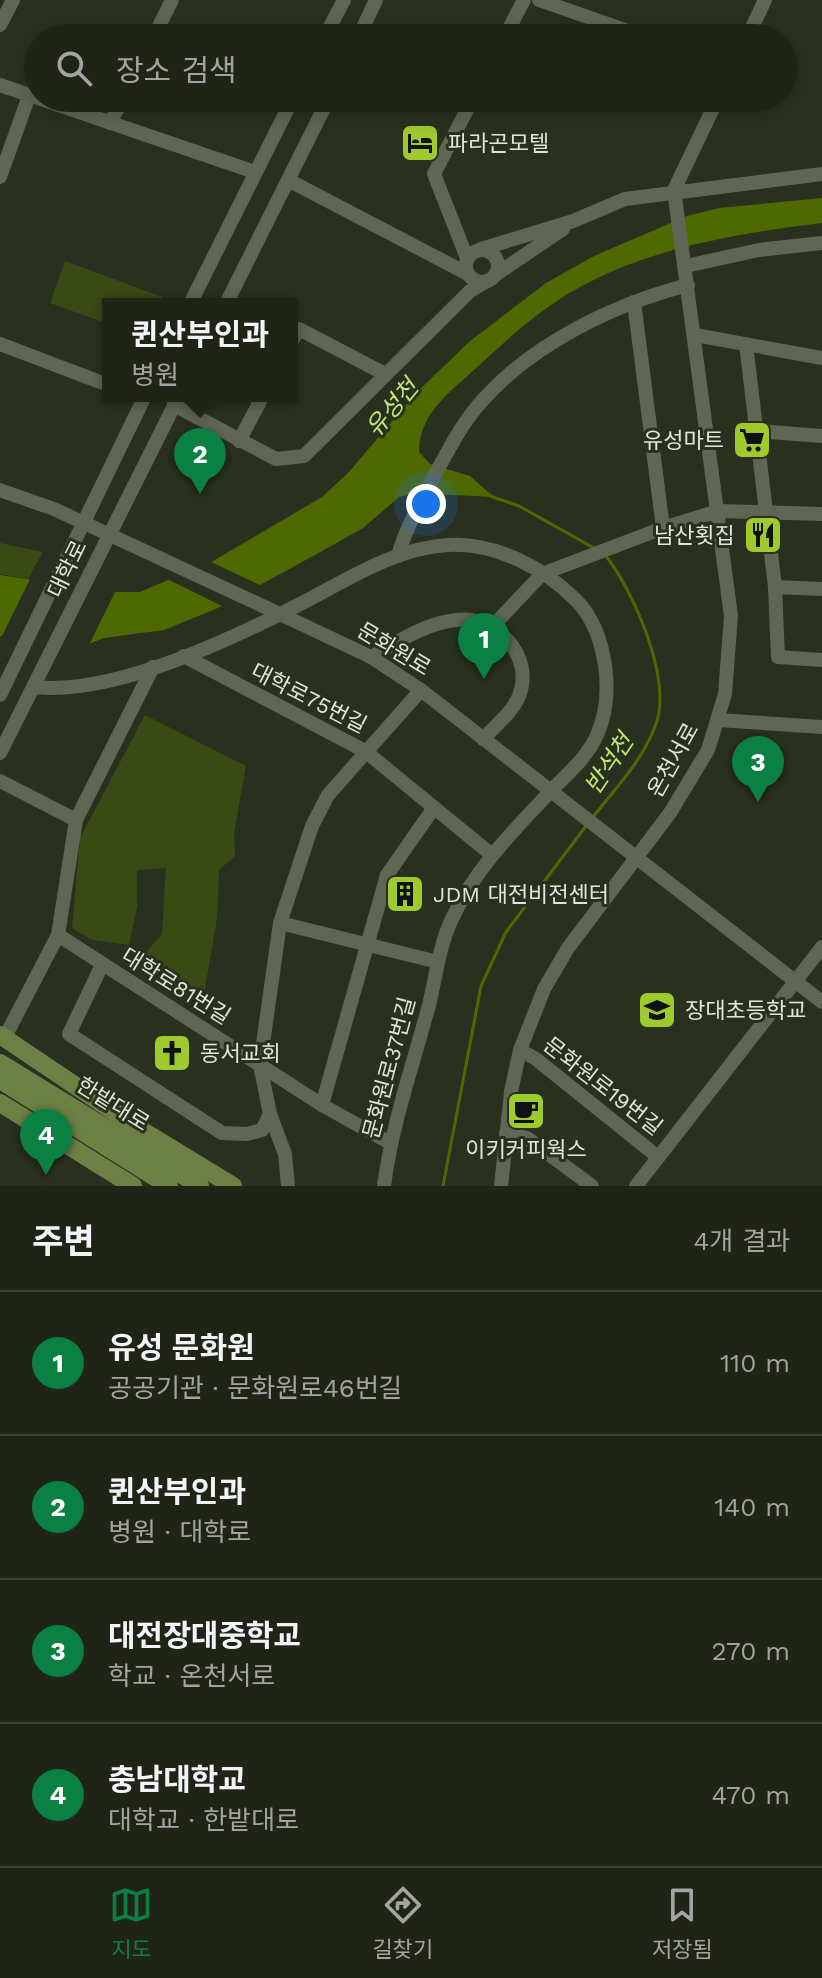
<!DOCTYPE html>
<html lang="ko">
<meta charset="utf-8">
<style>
body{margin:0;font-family:"Work Sans","Noto Sans KR",sans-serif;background:#282c20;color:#f1f3f6}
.you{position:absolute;left:426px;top:504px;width:28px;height:28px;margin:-20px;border:6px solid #fff;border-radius:50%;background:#1a73e8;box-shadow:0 0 0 12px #1a73e833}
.badge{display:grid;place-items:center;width:52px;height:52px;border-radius:50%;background:#0b8043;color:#fff;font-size:26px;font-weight:700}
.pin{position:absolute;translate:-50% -66px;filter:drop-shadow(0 2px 4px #0008)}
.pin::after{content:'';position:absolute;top:42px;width:28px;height:24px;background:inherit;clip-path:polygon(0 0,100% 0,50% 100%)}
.popup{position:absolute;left:102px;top:298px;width:196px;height:104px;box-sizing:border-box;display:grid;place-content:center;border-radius:0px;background:#202417;filter:drop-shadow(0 2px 6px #0005);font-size:26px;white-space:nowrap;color:#a2a4a1}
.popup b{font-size:30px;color:#f1f3f6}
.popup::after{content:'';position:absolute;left:50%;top:100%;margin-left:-16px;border:16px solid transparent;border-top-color:#202417}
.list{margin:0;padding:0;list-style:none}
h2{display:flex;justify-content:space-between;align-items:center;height:104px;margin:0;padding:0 32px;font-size:34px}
h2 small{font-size:26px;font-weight:400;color:#a2a4a1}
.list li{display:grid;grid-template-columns:52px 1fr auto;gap:24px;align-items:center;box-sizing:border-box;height:144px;padding:0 32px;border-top:2px solid #3d4136}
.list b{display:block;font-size:30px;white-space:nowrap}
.list p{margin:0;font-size:26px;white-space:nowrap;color:#a2a4a1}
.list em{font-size:26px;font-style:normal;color:#a2a4a1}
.icon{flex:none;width:44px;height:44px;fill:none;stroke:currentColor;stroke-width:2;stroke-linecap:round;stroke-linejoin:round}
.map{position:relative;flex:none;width:822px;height:1186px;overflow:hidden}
.search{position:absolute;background:#202417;box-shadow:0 4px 20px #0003;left:24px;right:24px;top:24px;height:88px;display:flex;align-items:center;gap:20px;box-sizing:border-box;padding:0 28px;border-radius:44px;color:#a2a4a1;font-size:30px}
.sheet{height:680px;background:#202417}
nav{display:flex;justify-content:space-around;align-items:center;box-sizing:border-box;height:112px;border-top:2px solid #3d4136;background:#202417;font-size:22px;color:#a2a4a1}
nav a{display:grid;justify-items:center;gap:4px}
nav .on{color:#0b8043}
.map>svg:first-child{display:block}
.green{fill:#3a4a15}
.water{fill:#4f6902}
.pier{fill:#2a301f}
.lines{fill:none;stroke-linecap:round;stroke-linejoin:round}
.stream{stroke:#4f6902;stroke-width:3}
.minor{stroke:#5f6754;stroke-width:14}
.major{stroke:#6d8046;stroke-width:18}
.labels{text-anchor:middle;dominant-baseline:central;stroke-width:6;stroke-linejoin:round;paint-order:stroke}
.poi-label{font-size:22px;fill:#e0e4d9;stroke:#2a301f;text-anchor:start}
.street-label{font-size:22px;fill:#e0e4d9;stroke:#2a301f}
.water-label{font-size:24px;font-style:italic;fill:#c0e773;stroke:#2a301f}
</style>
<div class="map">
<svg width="822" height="1186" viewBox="0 0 822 1186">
<rect width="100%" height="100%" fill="#2a301f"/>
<g class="green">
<polygon points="65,261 162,297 159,304 108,304 108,324 50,303"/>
<polygon points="0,543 43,552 28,579 0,574"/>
<polygon points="145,715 246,766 234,833 235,856 219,870 217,918 202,1006 138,962 162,934 166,868 137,870 137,907 129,945 92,940 72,928 80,838"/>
</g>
<path class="water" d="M822,198V223C725,235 620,252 540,313C517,330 496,350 475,369C449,393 419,414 419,452L430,464L470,476L494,497L415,493L399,497L363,528L324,550L218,608L164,630L104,638L78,648L0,636V575L113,592H140L213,561L322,497L348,473L417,392L469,342L546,283L594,256L687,216L719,208Z"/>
<g class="pier">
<polygon points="207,560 264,587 226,608 165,578"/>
<polygon points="31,577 117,588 87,649 78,652 0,640"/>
</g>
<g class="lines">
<g class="stream">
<polyline points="490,496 519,506 594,548"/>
<path d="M593,817C616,788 643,760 656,724C672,679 634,592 606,556"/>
<polyline points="443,1186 481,986 506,932 586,826"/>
</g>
<g class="minor">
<polyline points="539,0 648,38"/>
<polyline points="0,25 13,0"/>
<polyline points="153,38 172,0"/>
<polyline points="324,38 344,0"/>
<polyline points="358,38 376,0"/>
<polyline points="504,38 524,0"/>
<polyline points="747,38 765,0"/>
<polyline points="0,85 255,172"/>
<polyline points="110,123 123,98"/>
<polyline points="0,177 29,96"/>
<polyline points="290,181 468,274"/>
<polyline points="481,249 573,221 625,199 822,174"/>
<circle cx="482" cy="266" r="16"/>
<polyline points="467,258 434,174 473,98"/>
<polyline points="686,266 759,250 822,243"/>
<polyline points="495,275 563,229"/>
<polyline points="634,302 663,528"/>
<polyline points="190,304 293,98"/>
<polyline points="226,304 329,98"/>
<polyline points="695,335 822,358"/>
<polyline points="292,341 299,329 385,374"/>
<polyline points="0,344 108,385"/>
<polyline points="746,344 775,587 778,657 822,660"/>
<polyline points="174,405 276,459 304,456 470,291 487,281"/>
<polyline points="757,431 822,436"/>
<polyline points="239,441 263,396"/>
<polyline points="0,490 54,509 280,614 371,657 421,690 822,1002"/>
<path d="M398,556C405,530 418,508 430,484C446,455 460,425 482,401C533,343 615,304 688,285"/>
<polyline points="775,587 822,589"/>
<polyline points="492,627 542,574 663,528 718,511 822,514"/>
<polyline points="184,656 365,751 492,855"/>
<path d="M371,657C397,642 426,623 456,620C496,614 535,657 519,696C512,713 495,726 483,739"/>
<path d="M35,687C114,696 234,638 304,602C350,578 396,548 448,545C495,542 544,568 576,600C607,632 615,695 597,735C587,758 566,775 549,793C512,832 474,870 451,921C439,947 436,977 429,1005C413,1065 392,1124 384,1186"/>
<polyline points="0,695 145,396"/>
<polyline points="718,720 822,727"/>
<polyline points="0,753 179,396"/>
<polyline points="0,781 76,820"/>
<polyline points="280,923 438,962"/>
<polyline points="58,935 322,1105 390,1143"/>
<polyline points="102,965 69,1034 222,1133 247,1134 262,1130 270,1114"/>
<polyline points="5,1037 58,935 76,820 153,667"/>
<polyline points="520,1050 536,1059 658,1157"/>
<polyline points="322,1105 387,875 433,809"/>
<polyline points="506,1133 527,1138 592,1186"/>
<polyline points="288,1186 285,1154 270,1114 260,1065 280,923 312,826 328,795 421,690"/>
<polyline points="501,1186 511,1092 520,1050 544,989 568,948 670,813 708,750 725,694 731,616 674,190 718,98"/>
<polyline points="636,1186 822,947"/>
</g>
<g class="major">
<polyline points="0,1035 138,1128 233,1186"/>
<polyline points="0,1063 200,1186"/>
<polyline points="0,1080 169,1186"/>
<polyline points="0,1103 133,1186"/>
</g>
</g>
<defs>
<symbol id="hotel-square" viewBox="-11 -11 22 22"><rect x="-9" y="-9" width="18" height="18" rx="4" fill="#9eca2e" stroke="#2a301f"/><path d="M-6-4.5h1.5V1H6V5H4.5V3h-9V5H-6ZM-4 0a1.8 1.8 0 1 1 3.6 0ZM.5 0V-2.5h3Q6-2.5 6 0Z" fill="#111"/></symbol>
<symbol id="supermarket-square" viewBox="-11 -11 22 22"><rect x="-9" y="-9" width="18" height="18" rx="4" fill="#9eca2e" stroke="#2a301f"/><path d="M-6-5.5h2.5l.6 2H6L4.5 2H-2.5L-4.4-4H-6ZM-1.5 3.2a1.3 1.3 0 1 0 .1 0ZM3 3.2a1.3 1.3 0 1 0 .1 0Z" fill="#111"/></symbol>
<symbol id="restaurant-square" viewBox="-11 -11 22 22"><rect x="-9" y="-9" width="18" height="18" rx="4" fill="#9eca2e" stroke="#2a301f"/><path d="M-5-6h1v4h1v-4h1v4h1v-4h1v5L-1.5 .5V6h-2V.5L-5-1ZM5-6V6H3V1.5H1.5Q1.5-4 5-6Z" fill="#111"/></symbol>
<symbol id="building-square" viewBox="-11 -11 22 22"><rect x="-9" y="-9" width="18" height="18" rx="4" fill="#9eca2e" stroke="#2a301f"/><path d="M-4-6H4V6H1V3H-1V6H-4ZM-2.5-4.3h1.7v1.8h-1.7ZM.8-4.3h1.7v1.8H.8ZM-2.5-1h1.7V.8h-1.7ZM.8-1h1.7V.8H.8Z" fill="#111"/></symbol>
<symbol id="school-square" viewBox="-11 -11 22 22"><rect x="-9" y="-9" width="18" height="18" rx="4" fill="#9eca2e" stroke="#2a301f"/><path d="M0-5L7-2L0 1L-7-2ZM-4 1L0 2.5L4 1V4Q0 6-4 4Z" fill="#111"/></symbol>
<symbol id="church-square" viewBox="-11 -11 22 22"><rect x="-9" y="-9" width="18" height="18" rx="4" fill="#9eca2e" stroke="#2a301f"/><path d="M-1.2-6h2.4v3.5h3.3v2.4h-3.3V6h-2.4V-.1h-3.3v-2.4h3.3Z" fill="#111"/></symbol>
<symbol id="cafe-square" viewBox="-11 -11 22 22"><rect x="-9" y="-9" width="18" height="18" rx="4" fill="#9eca2e" stroke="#2a301f"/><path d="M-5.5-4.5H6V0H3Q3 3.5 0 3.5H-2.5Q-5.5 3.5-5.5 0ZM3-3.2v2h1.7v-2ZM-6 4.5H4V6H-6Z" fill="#111"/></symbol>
</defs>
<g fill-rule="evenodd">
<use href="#hotel-square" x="398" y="121" width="44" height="44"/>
<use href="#supermarket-square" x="730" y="418" width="44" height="44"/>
<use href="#restaurant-square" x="741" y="513" width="44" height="44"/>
<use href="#building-square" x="383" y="872" width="44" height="44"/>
<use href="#school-square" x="635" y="988" width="44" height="44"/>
<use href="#church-square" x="150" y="1031" width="44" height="44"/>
<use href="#cafe-square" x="504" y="1089" width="44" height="44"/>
</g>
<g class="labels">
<g class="poi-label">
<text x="448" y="143">파라곤모텔</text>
<text x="724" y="440" text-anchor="end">유성마트</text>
<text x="735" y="535" text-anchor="end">남산횟집</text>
<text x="433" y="894">JDM 대전비전센터</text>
<text x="685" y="1010">장대초등학교</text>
<text x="200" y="1053">동서교회</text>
<text x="526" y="1149" text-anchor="middle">이키커피웍스</text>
</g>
<g class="street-label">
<text transform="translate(67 569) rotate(-64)">대학로</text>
<text transform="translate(394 649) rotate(31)">문화원로</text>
<text transform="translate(309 698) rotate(27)">대학로75번길</text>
<text transform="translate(673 760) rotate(-61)">온천서로</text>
<text transform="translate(176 986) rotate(32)">대학로81번길</text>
<text transform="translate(389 1068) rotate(-75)">문화원로37번길</text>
<text transform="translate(603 1086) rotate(38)">문화원로19번길</text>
<text transform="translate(113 1104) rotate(32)">한밭대로</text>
</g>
<g class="water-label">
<text transform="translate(392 408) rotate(-50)">유성천</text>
<text transform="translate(609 764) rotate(-56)">반석천</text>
</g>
</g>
</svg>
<div class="you"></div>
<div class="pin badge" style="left:484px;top:679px">1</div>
<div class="pin badge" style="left:200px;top:494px">2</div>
<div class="popup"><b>퀸산부인과</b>병원</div>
<div class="pin badge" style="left:758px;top:802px">3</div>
<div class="pin badge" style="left:46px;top:1175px">4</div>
<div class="search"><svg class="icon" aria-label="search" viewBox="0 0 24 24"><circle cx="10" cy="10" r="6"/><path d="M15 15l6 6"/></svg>장소 검색</div>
</div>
<section class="sheet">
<h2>주변<small>4개 결과</small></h2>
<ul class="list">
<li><span class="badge">1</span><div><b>유성 문화원</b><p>공공기관 · 문화원로46번길</p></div><em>110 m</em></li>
<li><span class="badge">2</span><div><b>퀸산부인과</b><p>병원 · 대학로</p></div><em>140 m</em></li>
<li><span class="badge">3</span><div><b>대전장대중학교</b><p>학교 · 온천서로</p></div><em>270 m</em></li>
<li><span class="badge">4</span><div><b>충남대학교</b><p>대학교 · 한밭대로</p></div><em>470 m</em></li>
</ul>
</section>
<nav>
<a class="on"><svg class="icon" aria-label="map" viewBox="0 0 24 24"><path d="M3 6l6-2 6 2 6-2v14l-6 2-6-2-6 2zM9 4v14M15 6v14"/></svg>지도</a>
<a><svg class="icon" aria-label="directions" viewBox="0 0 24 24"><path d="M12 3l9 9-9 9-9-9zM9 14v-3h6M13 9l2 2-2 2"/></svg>길찾기</a>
<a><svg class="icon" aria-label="saved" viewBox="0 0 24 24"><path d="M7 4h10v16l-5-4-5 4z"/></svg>저장됨</a>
</nav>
